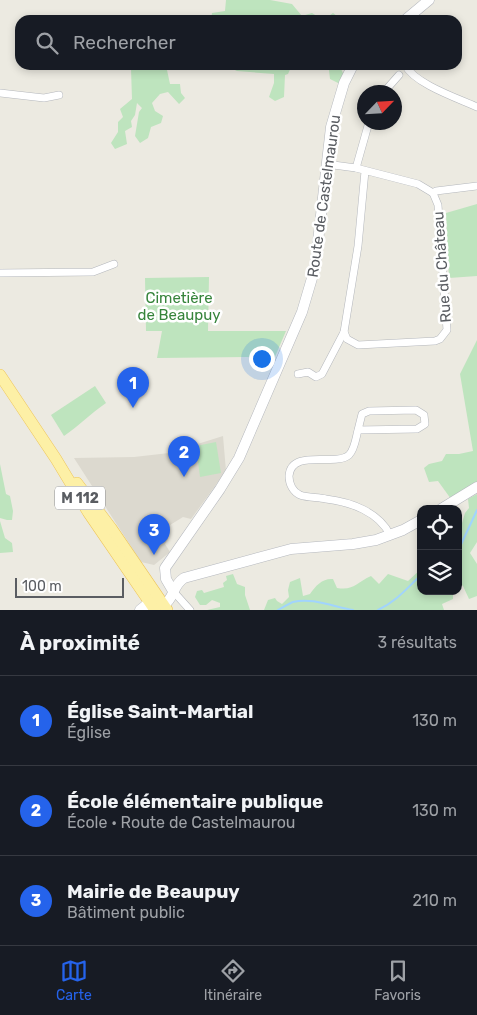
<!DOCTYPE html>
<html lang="fr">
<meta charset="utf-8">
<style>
body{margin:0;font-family:Rubik,sans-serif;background:#20242c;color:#f1f3f6}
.controls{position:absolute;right:15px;bottom:15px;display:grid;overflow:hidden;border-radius:10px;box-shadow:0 2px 8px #0003}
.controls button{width:45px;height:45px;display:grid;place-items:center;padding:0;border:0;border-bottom:1px solid #363941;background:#171b24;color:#f1f3f6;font:25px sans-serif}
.compass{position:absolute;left:357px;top:85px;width:45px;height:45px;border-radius:50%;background:#171b24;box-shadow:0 2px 8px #0003;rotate:65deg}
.scale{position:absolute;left:15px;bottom:12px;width:109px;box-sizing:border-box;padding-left:5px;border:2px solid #5a5d62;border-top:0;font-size:14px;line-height:18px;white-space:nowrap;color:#5a5d62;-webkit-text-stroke:4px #fff;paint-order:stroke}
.you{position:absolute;left:261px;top:358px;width:18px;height:18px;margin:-12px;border:4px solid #fff;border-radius:50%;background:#1a73e8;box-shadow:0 0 0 8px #1a73e833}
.badge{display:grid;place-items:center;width:32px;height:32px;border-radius:50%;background:#2563eb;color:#fff;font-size:16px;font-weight:700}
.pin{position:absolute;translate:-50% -41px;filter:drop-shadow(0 1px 2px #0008)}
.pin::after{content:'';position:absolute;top:26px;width:18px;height:15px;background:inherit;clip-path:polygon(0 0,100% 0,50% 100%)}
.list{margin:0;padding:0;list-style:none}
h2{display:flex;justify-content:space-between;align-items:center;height:65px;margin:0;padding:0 20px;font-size:21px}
h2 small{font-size:16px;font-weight:400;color:#9ea1a6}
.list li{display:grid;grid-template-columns:32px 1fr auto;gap:15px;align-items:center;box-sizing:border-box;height:90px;padding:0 20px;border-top:1px solid #363941}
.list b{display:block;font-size:19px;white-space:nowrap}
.list p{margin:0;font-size:16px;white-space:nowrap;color:#9ea1a6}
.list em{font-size:16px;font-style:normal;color:#9ea1a6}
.icon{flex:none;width:28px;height:28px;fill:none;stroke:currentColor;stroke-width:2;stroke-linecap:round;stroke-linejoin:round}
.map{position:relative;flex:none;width:477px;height:610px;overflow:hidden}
.search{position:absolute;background:#171b24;box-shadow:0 2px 8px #0003;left:15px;right:15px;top:15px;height:55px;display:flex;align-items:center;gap:12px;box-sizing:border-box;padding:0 18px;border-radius:15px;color:#9ea1a6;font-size:19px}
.sheet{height:335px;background:#171b24}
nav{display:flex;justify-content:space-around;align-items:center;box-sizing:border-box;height:70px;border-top:1px solid #363941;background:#171b24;font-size:14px;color:#9ea1a6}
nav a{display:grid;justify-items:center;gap:2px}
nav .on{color:#2563eb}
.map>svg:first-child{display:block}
.education{fill:#dcd9cf}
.green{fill:#bee4be}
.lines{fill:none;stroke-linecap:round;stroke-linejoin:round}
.stream{stroke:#a1d4fd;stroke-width:2}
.street-casing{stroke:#b4b7bc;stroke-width:8}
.secondary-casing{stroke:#b5b8be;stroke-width:11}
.primary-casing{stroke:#eec559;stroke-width:12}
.street{stroke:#fff;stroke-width:7}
.secondary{stroke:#fff;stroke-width:10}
.primary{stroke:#fdf0a6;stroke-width:11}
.labels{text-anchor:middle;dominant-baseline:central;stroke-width:5;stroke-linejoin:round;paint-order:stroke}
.shield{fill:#fff;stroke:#8c8e91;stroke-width:1}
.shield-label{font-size:14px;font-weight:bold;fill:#5a5d62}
.street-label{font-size:15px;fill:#5a5d62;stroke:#fff}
.park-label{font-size:15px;fill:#36843b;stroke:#fff}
</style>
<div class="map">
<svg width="477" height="610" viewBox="0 0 477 610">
<rect width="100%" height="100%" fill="#eceae1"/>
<polygon class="education" points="223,436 226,471 191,519 183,517 170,525 168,539 165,544 170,552 154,565 141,562 74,458 134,457 169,453"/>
<g class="green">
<polygon points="226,0 270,0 292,4 302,16 312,13 323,20 333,13 342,20 211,20 212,13 225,11"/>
<polygon points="138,65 171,65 167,70 170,84 180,84 181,93 185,98 179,104 168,92 160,94 152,103 155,111 163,116 161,123 151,127 148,138 140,143 135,136 139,112 142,108 137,103 135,115 131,121 132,127 125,131 127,144 115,149 111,143 118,132 118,122 123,117 120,109 132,99 131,69 137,67"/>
<polygon points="224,65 292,65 288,74 285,75 284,97 275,101 269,97 274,83 274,74 237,71"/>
<polygon points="324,65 352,65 348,68 342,66 340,67 343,73 340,84 330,79 329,70"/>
<polygon points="477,204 477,276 449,278 446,213"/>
<polygon points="209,277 208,331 286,331 274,359 247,357 157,358 162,331 146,331 145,278"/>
<polygon points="477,340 477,483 451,499 438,481 429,482 424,468 429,464 442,461 446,454 459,454 473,451 460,374"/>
<path d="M95,386L106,403C91,413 79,426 64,436L51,415Z"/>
<polygon points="216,442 221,473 200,477 196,446"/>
<polygon points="0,464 6,494 10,496 13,511 12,520 7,520 0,518"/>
<polygon points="477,494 477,542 470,553 477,564 477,596 469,599 463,586 458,581 458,525 462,523 465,513 469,508 468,499"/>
<polygon points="0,521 5,538 12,543 13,552 0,553"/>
<path d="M421,569V591H444L445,593L453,594V599L442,604L444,610H264L268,600L275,598L277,601L282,604L289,597L288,590L290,582L300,578L303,596L310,594C316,585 323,578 333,579L337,588C354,591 357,582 371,576L379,584L388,574L408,581Z"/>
<polygon points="233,574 237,584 245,587 245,595 250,610 207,610 220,607 220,603 212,600 206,605 200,605 195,597 197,591 202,590 204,593 224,587 223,583 227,580 226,576"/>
</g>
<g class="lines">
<g class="stream">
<polyline points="458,551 477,510"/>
<path d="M278,610C282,608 288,604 293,602C312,597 334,607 353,610"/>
<path d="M378,610C398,600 406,589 421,575"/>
</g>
<defs>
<g id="street">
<path d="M405,65C415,84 457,98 477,107"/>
<polyline points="384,92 399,75"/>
<polyline points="0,93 44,98 59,95"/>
<polyline points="326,164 356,168 418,184 433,193 438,205 447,330 440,339 435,341 358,345 347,339 344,332 358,246 365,171"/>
<polyline points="356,168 369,122"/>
<polyline points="433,193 436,191 477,186"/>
<polyline points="0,273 93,272 114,264"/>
<polyline points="298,374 308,372 316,377 322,374 344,332"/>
<path d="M358,430L362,414L369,411L416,410L424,415L425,424L417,429L358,430C356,437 355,449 349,455C335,467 291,448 289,476C289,484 293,492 300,495C308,498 318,497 326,499C351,502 379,512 390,535"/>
<polyline points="173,591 190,610"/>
</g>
<g id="secondary">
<polyline points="405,20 429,0"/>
<polyline points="441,509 477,487"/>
<polyline points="173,591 166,579 165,568 220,489 239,458 302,312 315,268 331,127 344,83 353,65"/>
<path d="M164,605C175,597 172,586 184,578L291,549L353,544L376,540L403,530L421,520"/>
<polyline points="140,610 150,602"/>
</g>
<g id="primary">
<polyline points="0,375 56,459 88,512 155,610"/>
<polyline points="77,483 111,528 167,610"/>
</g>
</defs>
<use href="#street" class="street-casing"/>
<use href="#secondary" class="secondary-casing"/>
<use href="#primary" class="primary-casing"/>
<use href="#street" class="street"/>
<use href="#secondary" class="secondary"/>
<use href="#primary" class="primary"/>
</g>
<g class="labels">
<rect class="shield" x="55" y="486.5" width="50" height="23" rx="4"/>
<g class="shield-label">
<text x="80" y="498">M 112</text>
</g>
<g class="street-label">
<text transform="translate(324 196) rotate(-82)">Route de Castelmaurou</text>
<text transform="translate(442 267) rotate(-94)">Rue du Château</text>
</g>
<g class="park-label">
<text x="179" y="298">Cimetière<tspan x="179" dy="17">de Beaupuy</tspan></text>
</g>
</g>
</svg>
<div class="controls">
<button><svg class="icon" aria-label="locate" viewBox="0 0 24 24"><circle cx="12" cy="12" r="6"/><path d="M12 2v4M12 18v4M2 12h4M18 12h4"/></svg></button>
<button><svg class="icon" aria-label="layers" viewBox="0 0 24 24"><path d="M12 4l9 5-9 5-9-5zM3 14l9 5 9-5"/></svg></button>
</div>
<svg class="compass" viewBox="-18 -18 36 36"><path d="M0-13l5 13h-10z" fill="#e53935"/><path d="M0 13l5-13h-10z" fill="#9ea1a6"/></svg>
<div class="scale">100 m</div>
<div class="you"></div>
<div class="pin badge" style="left:133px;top:408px">1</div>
<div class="pin badge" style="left:184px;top:477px">2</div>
<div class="pin badge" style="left:154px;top:555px">3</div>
<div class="search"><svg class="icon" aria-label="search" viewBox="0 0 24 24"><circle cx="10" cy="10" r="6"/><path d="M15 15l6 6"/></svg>Rechercher</div>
</div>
<section class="sheet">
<h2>À proximité<small>3 résultats</small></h2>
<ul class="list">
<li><span class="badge">1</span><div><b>Église Saint-Martial</b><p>Église</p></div><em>130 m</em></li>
<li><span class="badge">2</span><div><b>École élémentaire publique</b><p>École · Route de Castelmaurou</p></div><em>130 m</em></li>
<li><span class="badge">3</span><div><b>Mairie de Beaupuy</b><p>Bâtiment public</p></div><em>210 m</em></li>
</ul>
</section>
<nav>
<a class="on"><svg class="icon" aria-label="map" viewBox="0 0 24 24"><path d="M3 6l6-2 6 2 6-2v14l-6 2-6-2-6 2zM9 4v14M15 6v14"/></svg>Carte</a>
<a><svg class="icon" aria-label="directions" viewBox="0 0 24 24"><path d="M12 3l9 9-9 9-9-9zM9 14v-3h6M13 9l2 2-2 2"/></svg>Itinéraire</a>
<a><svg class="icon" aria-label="saved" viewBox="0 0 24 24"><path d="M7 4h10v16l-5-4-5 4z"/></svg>Favoris</a>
</nav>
